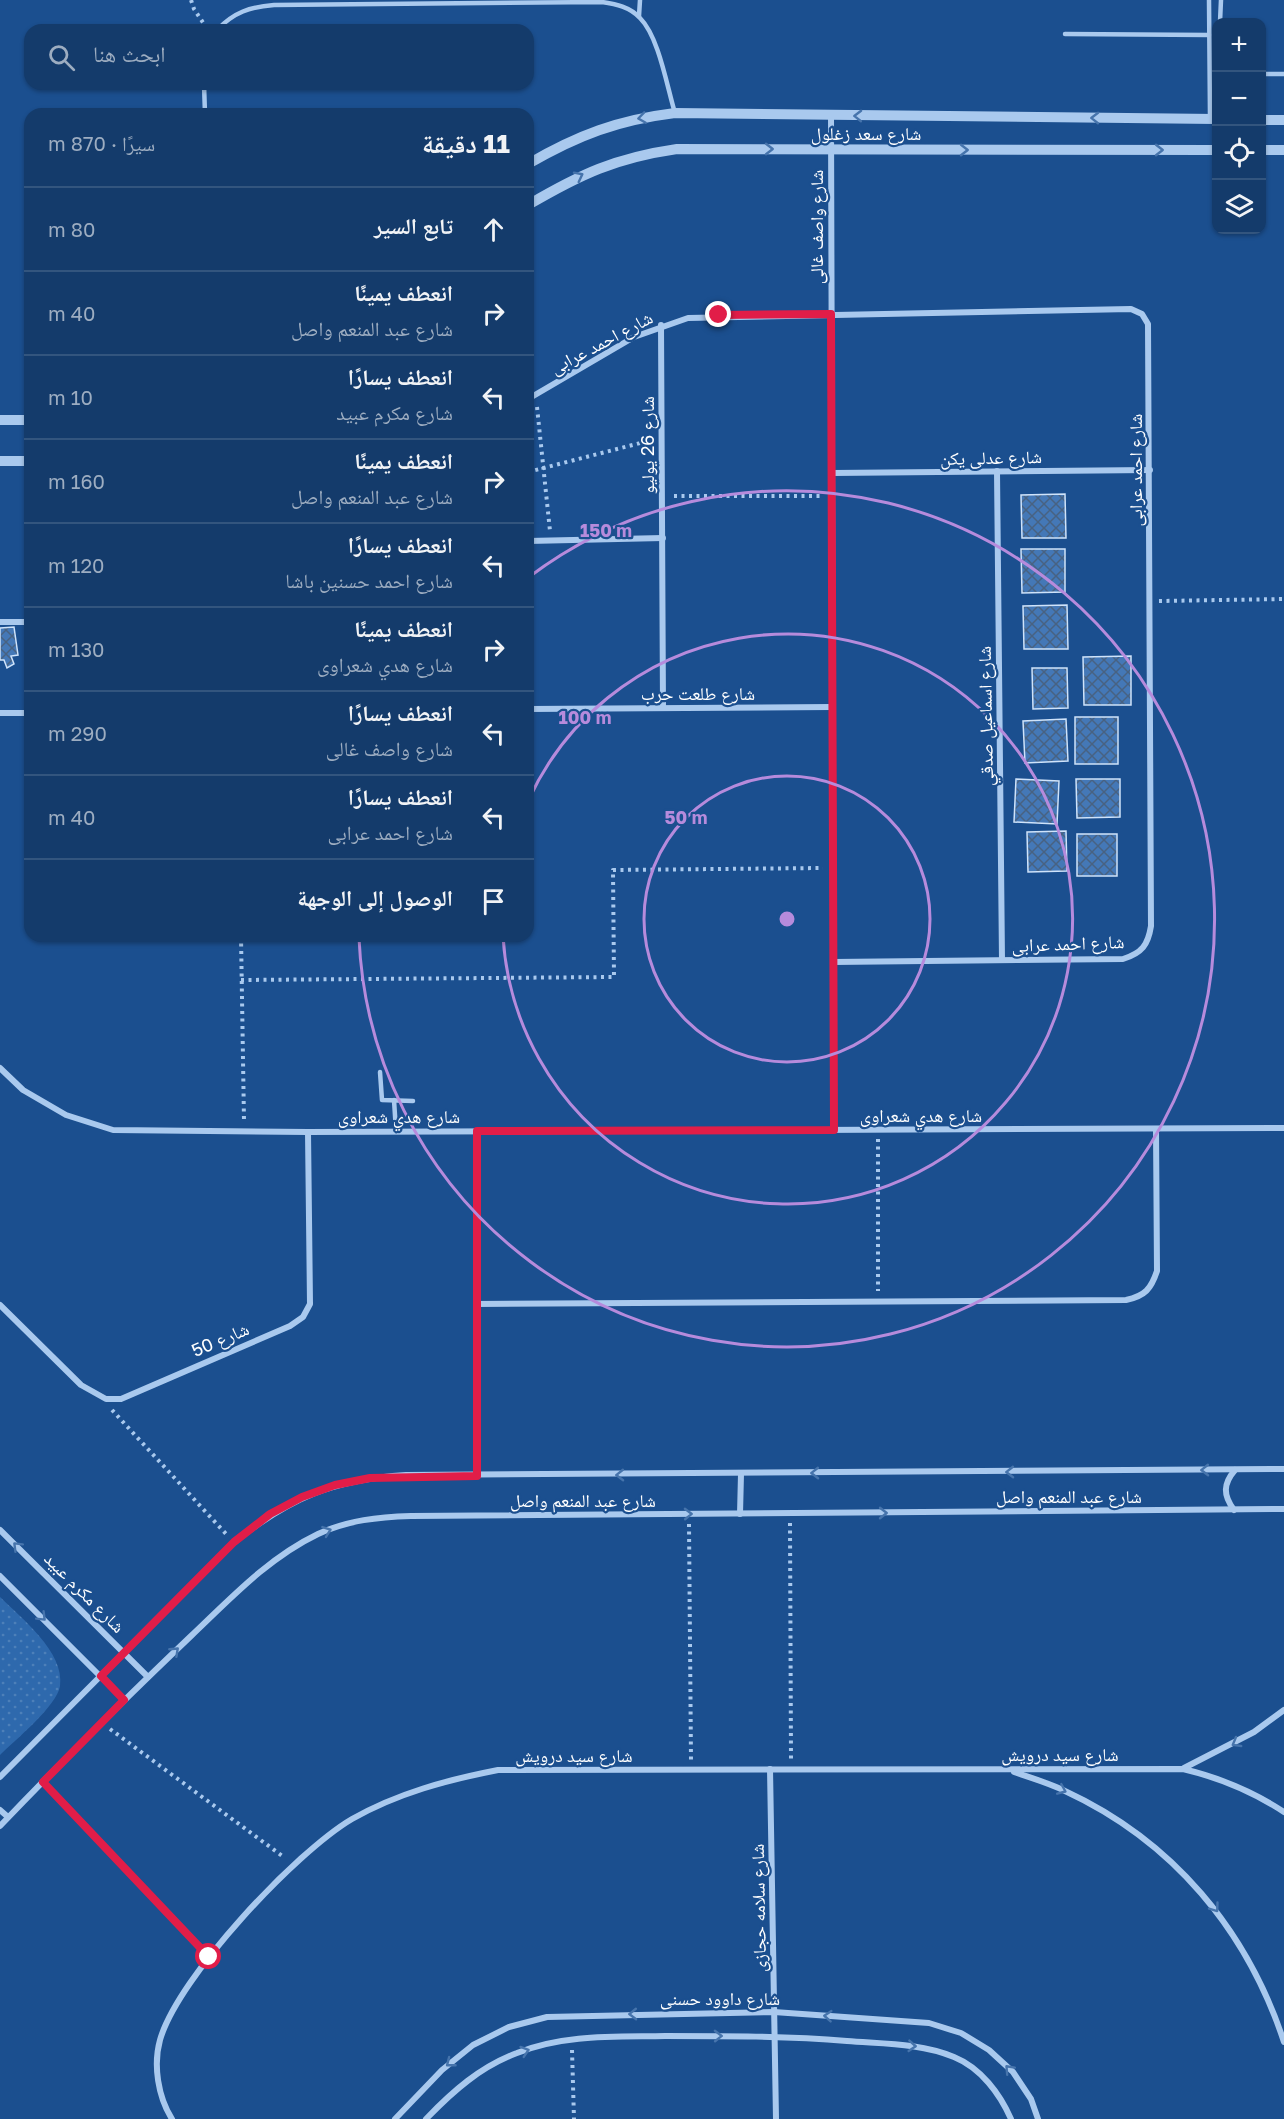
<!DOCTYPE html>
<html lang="ar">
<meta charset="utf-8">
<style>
body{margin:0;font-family:"Golos Text","Noto Naskh Arabic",sans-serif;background:#214673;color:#f1f3f6;direction:rtl}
.controls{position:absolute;right:18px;top:18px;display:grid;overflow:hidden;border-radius:12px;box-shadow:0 2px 4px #0004}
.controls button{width:54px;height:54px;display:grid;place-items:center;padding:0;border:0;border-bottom:2px solid #33557e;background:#143b6b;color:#f1f3f6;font:30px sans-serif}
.stop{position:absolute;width:18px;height:18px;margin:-14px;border:4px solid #e11d48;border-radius:50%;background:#fff}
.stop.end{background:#e11d48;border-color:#fff;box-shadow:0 2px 6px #0008}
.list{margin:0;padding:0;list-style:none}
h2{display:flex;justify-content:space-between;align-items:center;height:78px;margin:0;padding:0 24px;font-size:26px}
h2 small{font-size:20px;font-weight:400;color:#9dadc1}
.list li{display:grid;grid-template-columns:39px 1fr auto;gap:18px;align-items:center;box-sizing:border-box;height:84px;padding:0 24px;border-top:2px solid #33557e}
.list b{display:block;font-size:22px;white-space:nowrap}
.list p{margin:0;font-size:20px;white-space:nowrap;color:#9dadc1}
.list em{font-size:20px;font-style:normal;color:#9dadc1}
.icon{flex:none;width:33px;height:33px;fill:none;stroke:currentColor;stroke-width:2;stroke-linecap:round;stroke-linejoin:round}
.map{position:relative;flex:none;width:1284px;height:2119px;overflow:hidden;direction:ltr}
.search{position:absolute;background:#143b6b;box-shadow:0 2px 4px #0004;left:24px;top:24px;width:510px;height:66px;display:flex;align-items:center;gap:15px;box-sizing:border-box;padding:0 21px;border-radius:18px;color:#9dadc1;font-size:22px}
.panel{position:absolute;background:#143b6b;box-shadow:0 2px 4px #0004;left:24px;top:108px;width:510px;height:834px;border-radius:18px;direction:rtl}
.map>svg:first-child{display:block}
.grass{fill:url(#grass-dots)}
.building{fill:url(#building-cross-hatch);stroke:#cfe3fa;stroke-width:1.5}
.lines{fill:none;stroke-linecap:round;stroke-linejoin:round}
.path{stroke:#a9c9ee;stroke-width:4;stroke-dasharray:3 4.5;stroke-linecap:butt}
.service{stroke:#a9c9ee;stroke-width:4.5}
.minor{stroke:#a9c9ee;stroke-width:6}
.tertiary{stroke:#a9c9ee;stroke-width:10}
.oneway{stroke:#4674ac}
.route{stroke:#e11d48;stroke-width:8}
.ring{fill:none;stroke:#b68bdc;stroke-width:3}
.labels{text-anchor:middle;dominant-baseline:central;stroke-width:4.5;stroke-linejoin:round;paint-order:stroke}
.street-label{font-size:18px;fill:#fff;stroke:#1b4f8f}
.centre{fill:#b68bdc;stroke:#1b4f8f;stroke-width:3}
.ring-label{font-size:18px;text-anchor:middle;font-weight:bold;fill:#b68bdc;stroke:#1b4f8f;stroke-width:4.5;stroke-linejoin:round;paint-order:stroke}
</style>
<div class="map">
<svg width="1284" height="2119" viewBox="0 0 1284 2119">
<defs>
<pattern id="grass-dots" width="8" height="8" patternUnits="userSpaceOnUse" patternTransform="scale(1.5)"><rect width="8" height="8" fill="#2e69ad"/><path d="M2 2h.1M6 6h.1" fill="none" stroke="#4d80b9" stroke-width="1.8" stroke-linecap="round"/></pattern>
<pattern id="building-cross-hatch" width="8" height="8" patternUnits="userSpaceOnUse" patternTransform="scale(1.5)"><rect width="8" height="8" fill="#4478b7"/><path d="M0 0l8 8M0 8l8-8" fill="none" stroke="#486282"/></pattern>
</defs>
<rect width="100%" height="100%" fill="#1b4f8f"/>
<path class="grass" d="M0,1597C21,1618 65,1652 60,1686C57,1706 15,1740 0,1755Z"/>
<g class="building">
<polygon points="1065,494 1066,538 1022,538 1021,495"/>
<polygon points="1021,549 1065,549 1065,592 1022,593"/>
<polygon points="1067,605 1068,649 1024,649 1023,606"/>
<polygon points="14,627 18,655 11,656 14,664 7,668 4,660 0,660 0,628"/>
<polygon points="1131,656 1131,705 1084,705 1083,657"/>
<polygon points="1032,668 1067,668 1068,708 1033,709"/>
<rect x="1075" y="717" width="43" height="47"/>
<polygon points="1066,719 1068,761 1025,763 1023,721"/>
<polygon points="1016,779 1059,781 1057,824 1014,822"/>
<polygon points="1076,779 1120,779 1120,817 1077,818"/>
<polygon points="1066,831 1067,871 1028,872 1027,832"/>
<rect x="1077" y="834" width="40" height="42"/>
</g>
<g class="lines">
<g class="path">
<polyline points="191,0 194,9 206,27"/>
<polyline points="537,407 550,531"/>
<polyline points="528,472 652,440"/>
<polyline points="674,496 822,496"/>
<polyline points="1159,601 1284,599"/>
<polyline points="241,936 244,1121"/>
<polyline points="241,980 614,977 613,870 823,868"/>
<polyline points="878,1139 878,1291"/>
<polyline points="112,1410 227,1535"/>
<polyline points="790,1523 791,1759"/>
<polyline points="689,1524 691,1760"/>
<polyline points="110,1729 285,1858"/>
<polyline points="49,1790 201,1949"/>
<polyline points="572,2050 574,2119"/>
</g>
<g class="service">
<polyline points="1209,0 1210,117"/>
<polyline points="639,16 640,0"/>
<polyline points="1220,22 1221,0"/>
<path d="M217,30C234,12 250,7 274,5L602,2C616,4 630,7 640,18C659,37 667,87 675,113"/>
<polyline points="1065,34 1209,35"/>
<polyline points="1262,74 1284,74"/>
<polyline points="204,84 205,114"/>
<polyline points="380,1072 382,1100 413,1101"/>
<polyline points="394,1100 396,1131"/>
</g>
<g class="minor">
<polyline points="831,115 834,1130"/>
<polyline points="661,325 663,708"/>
<path d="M528,399L634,337L688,318L1131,309L1142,314L1148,324L1151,926C1148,945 1142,953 1123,959L833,962"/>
<polyline points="997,471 1002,960"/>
<polyline points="832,473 1150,470"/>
<polyline points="528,541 663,538"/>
<polyline points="0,622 30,622"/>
<polyline points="528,709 832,707"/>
<polyline points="0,713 30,713"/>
<polyline points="0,1068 23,1090 66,1115 113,1130 308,1132 1284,1128"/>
<polyline points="477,1131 477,1476"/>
<path d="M476,1304L1126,1300C1145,1296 1151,1289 1157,1271L1156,1129"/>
<polyline points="0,1305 81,1385 106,1399 121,1399 290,1326 303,1317 310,1304 308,1132"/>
<path d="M1234,1510C1223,1495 1223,1484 1235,1470"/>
<polyline points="740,1514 741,1474"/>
<polyline points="0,1530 148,1677"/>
<polyline points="0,1576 124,1700"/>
<polyline points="1184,1768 1254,1732 1284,1710"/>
<polyline points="770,1769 776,2119"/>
<path d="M1014,1772C1031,1778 1049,1783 1065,1791C1173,1841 1247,1930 1284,2042"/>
<path d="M0,1777L234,1542C292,1497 332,1480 406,1475L1284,1469"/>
<polyline points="0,1810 8,1817"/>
<path d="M0,1826C62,1761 126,1698 191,1636C230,1599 268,1558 318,1534C348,1520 379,1517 411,1516L1284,1509"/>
<path d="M172,2119C158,2097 153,2065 160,2040C178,1977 296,1852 352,1819C398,1793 447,1780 498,1770L1183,1769C1221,1778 1252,1791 1284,1812"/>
<polyline points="395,2119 442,2070 473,2045 509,2027 547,2017 774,2012 929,2023 961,2033 989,2050 1013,2072 1031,2099 1038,2119"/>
<path d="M426,2119C453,2091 480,2067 517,2053C564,2034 616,2037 665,2036C726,2036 786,2036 847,2041C883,2044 920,2043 954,2057C981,2068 1000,2094 1011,2119"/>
</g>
<g class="tertiary">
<polyline points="1262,120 1284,120"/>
<polyline points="1262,150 1284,150"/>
<path d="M528,164C578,135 618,120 675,113L1216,119"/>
<path d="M528,205C581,174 615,158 677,149L1216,150"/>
<polyline points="0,420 30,420"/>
<polyline points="0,461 30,461"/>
</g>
</g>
<defs><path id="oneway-chevron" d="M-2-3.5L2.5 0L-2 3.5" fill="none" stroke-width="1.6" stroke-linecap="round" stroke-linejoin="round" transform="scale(1.5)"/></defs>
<g class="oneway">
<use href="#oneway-chevron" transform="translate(858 116) rotate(-179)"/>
<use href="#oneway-chevron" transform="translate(642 118) rotate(172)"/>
<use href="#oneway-chevron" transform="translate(1095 118) rotate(-179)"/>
<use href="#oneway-chevron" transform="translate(769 149)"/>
<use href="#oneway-chevron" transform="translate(964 150)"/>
<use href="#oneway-chevron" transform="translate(1159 150)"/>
<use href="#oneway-chevron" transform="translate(579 176) rotate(-27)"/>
<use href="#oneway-chevron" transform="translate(1205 1470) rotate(179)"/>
<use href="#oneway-chevron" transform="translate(1010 1472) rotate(179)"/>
<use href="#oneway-chevron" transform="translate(815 1473) rotate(179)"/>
<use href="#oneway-chevron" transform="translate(620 1475) rotate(179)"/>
<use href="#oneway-chevron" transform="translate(883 1513)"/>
<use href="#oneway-chevron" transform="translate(688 1514) rotate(-1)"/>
<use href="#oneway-chevron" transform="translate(327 1531) rotate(-20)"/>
<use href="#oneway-chevron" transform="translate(17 1546) rotate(-135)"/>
<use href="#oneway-chevron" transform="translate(42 1617) rotate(45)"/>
<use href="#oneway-chevron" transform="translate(175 1651) rotate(-43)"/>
<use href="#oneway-chevron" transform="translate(1236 1743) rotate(150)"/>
<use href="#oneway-chevron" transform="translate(1062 1790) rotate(23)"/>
<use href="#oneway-chevron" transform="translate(1215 1908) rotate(54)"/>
<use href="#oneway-chevron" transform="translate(633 2014) rotate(179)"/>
<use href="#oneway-chevron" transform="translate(828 2016) rotate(-176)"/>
<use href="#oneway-chevron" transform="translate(718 2036) rotate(-1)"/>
<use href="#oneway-chevron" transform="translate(912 2046) rotate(4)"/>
<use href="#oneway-chevron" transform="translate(525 2051) rotate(-18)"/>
<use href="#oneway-chevron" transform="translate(450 2063) rotate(142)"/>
<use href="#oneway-chevron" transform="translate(1009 2069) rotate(-133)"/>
</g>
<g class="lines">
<polyline class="route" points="209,1957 43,1782 124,1700 101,1676 234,1542 270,1514 302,1497 335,1485 370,1478 477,1476 477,1131 834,1130 831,314 719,315"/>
</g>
<g class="ring">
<circle cx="787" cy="919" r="143"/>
<path d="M529 799A285 285 0 1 1 503 936"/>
<path d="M529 577A428 428 0 1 1 359 938"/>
</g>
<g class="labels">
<g class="street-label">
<text x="866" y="133">شارع سعد زغلول</text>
<text transform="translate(816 227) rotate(-90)">شارع واصف غالى</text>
<text transform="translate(601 342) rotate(-28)">شارع احمد عرابى</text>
<text transform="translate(647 445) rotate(-90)">شارع 26 يوليو</text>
<text transform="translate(991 457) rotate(-1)">شارع عدلى يكن</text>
<text transform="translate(1135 470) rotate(-90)">شارع احمد عرابى</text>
<text x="698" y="693">شارع طلعت حرب</text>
<text transform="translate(985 716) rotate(-91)">شارع اسماعيل صدقي</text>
<text transform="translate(1068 943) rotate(-2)">شارع احمد عرابى</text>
<text x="921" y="1115">شارع هدي شعراوى</text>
<text x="399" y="1116">شارع هدي شعراوى</text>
<text transform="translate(220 1339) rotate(-23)">شارع 50</text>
<text x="1069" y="1496">شارع عبد المنعم واصل</text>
<text x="583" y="1500">شارع عبد المنعم واصل</text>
<text transform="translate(85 1592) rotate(45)">شارع مكرم عبيد</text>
<text x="1060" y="1754">شارع سيد درويش</text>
<text x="574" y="1755">شارع سيد درويش</text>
<text transform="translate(758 1908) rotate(-91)">شارع سلامه حجازى</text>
<text x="720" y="1998">شارع داوود حسنى</text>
</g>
</g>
<circle cx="787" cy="919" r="9" class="centre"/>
<g class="ring-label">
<text x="606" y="537">150 m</text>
<text x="585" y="724">100 m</text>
<text x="686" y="824">50 m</text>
</g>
</svg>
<div class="controls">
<button>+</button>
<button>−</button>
<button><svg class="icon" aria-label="locate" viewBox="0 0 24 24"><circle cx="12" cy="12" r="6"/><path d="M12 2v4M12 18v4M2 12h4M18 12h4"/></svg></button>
<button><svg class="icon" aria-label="layers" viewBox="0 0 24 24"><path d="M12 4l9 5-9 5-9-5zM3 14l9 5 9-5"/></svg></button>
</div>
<div class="stop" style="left:209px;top:1957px"></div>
<div class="stop end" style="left:719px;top:315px"></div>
<div class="search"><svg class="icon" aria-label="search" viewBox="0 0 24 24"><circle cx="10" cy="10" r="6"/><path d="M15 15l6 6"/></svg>ابحث هنا</div>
<section class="panel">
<h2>11 دقيقة<small>سيرًا · 870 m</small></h2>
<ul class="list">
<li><svg class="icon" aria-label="ahead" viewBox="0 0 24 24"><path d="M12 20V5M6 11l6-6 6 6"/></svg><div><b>تابع السير</b></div><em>80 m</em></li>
<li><svg class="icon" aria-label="right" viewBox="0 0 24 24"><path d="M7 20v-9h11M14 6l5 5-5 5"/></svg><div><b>انعطف يمينًا</b><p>شارع عبد المنعم واصل</p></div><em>40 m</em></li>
<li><svg class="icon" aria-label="left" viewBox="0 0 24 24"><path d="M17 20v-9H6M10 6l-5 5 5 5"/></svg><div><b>انعطف يسارًا</b><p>شارع مكرم عبيد</p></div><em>10 m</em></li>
<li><svg class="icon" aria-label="right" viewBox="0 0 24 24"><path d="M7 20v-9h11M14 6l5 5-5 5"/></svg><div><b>انعطف يمينًا</b><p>شارع عبد المنعم واصل</p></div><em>160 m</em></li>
<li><svg class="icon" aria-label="left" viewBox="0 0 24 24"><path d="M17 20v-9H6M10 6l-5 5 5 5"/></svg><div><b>انعطف يسارًا</b><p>شارع احمد حسنين باشا</p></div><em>120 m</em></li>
<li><svg class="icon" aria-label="right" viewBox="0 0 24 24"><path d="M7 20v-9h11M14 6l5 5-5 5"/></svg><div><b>انعطف يمينًا</b><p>شارع هدي شعراوى</p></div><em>130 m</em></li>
<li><svg class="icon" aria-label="left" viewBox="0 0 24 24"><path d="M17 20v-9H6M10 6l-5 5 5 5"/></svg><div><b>انعطف يسارًا</b><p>شارع واصف غالى</p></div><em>290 m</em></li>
<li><svg class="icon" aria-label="left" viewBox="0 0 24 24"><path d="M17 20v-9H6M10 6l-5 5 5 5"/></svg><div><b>انعطف يسارًا</b><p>شارع احمد عرابى</p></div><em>40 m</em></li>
<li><svg class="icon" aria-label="arrive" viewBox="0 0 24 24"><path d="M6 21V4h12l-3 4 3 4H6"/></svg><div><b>الوصول إلى الوجهة</b></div></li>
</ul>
</section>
</div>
